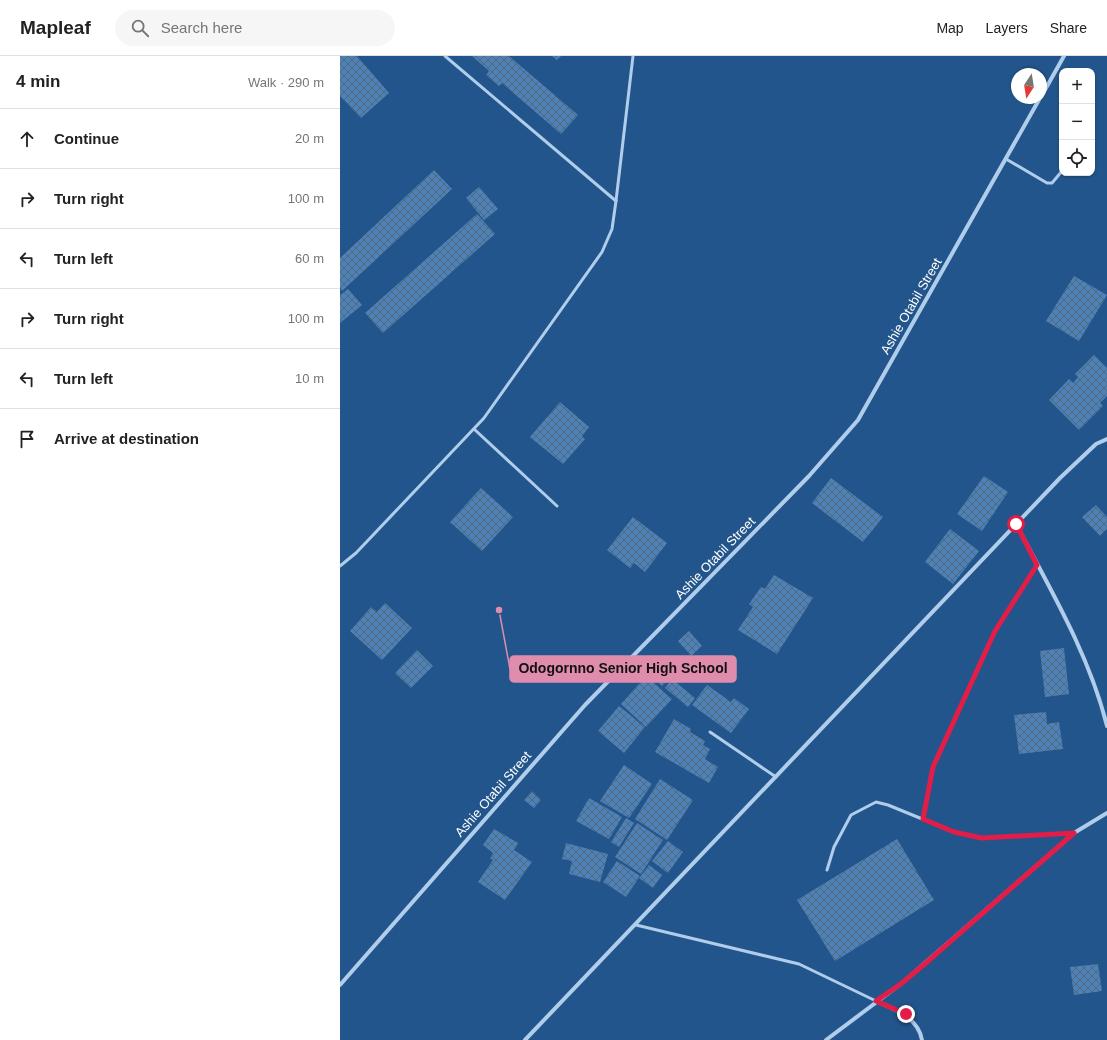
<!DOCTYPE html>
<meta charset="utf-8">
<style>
body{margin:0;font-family:Arial,sans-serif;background:#f6f6f6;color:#222}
.controls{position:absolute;right:12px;top:12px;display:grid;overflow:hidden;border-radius:8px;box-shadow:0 1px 3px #0004}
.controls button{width:36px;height:36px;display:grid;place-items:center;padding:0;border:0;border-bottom:1px solid #e0e0e0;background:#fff;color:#222;font:20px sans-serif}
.compass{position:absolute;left:671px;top:12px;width:36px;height:36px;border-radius:50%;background:#fff;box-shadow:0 1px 3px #0004;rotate:192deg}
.stop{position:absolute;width:12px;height:12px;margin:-9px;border:3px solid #e11d48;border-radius:50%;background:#fff}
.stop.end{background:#e11d48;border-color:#fff;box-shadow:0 1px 4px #0008}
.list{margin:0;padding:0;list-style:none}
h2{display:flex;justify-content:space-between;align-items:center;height:52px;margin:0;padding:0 16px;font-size:17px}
h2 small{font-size:13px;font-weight:400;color:#767676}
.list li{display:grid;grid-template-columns:26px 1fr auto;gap:12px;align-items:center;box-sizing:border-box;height:60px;padding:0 16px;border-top:1px solid #e0e0e0}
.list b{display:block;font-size:15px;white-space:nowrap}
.list em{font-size:13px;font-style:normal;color:#767676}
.icon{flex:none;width:22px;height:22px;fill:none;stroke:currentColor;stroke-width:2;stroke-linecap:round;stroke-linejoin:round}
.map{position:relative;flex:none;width:767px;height:984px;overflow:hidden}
header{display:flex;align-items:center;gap:24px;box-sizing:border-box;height:56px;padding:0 20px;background:#fff;border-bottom:1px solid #e0e0e0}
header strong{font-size:19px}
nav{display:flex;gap:22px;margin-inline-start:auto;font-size:14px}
.search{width:280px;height:36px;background:#f6f6f6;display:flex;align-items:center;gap:10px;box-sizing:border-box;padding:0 14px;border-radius:22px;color:#767676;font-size:15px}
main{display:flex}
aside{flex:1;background:#fff}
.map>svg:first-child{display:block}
.building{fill:url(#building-cross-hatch)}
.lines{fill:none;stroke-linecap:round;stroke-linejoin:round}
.lane{stroke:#b0cdeb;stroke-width:3}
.street{stroke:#b0cdeb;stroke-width:4}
.route{stroke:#e11d48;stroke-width:5}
.labels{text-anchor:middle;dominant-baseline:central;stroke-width:3;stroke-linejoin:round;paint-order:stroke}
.street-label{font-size:13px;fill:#fff;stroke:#22558b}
.leader{fill:none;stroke:#e08cad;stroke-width:1.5}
.callout-dot{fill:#e08cad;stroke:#22558b;stroke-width:1.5}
.callout{fill:#e08cad;stroke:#e08cad;stroke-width:1.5}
.callout-label{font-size:14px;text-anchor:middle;font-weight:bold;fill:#111}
</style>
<header>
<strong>Mapleaf</strong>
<div class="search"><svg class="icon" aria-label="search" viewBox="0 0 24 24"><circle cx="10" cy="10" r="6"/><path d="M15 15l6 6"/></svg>Search here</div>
<nav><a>Map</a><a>Layers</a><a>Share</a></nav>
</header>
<main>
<aside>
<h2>4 min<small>Walk · 290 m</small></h2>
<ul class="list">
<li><svg class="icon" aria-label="ahead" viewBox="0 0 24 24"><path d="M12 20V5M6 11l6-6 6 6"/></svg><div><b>Continue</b></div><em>20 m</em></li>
<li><svg class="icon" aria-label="right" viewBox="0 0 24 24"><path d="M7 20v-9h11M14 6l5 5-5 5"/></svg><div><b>Turn right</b></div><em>100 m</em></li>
<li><svg class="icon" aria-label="left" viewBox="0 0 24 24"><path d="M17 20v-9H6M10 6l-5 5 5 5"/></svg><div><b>Turn left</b></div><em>60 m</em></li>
<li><svg class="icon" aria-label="right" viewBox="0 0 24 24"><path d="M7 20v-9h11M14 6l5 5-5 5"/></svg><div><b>Turn right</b></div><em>100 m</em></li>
<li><svg class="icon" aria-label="left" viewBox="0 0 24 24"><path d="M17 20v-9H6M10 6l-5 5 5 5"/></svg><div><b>Turn left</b></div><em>10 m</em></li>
<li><svg class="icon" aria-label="arrive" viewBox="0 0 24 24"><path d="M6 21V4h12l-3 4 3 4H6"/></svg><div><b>Arrive at destination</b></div></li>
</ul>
</aside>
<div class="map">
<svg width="767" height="984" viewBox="0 0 767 984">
<defs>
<pattern id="building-cross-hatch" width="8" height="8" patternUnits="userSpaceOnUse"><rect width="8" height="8" fill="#4f81b4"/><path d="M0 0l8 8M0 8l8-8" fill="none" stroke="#4e6985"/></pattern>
</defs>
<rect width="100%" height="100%" fill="#22558b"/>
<g class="building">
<polygon points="0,0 17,0 49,37 21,62 0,40"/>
<polygon points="132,0 169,0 238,59 221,78 162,27 159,30 146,19 149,15"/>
<polygon points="212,0 221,0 217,4"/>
<polygon points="94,114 112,133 2,235 0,232 0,202"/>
<polygon points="139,131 158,153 144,164 126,142"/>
<polygon points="137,158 155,178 43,277 25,257"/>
<polygon points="734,220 767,239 739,285 706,265"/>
<polygon points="8,233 22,249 0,267 0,239"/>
<polygon points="754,299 767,312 767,340 760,347 763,350 739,374 709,344 729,323 733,327 738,321 735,318"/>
<polygon points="220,346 249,371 242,380 245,383 223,408 190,381"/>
<polygon points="644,420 668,436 642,475 617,458"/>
<polygon points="491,422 543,461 523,486 472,447"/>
<polygon points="141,432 173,461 142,495 110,466"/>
<polygon points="756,449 767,461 767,473 760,480 742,461"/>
<polygon points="293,461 327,487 305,516 294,507 290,512 267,494"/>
<polygon points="610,473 639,495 613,528 585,506"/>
<polygon points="434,519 473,542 437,598 398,574 413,551 409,548 421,531 425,533"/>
<polygon points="45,547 72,572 42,604 10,575 31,551 37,556"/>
<polygon points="349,575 362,590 351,600 338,585"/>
<polygon points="724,592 729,638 705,641 700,595"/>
<polygon points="77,594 93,610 71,632 55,617"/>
<polygon points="327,600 340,614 322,630 309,617"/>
<polygon points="306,620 332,643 306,671 281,648"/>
<polygon points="332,623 355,642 348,651 325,632"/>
<polygon points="367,629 391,646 394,642 409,653 391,677 352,649"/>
<polygon points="279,650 305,671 284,697 258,675"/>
<polygon points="706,656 707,668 719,666 723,693 679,698 674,659"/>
<polygon points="334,663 351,673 350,676 365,685 363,689 370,693 365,703 378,711 369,727 315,696"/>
<polygon points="284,709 312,728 289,762 260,745"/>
<polygon points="320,723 353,744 327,784 295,763"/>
<polygon points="192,735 201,744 194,752 184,744"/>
<polygon points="249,742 282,761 269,783 236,765"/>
<polygon points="286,762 294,767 279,791 271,786"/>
<polygon points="297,767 323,784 301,818 275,801"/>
<polygon points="154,773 178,787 174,794 192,806 165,844 138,826 153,804 150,802 153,797 143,789"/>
<polygon points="557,783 594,844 495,905 457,844"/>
<polygon points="328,785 343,796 328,817 312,805"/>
<polygon points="226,787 268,798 260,826 229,818 232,805 222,803"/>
<polygon points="277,805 300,820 286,841 263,826"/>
<polygon points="309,809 322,819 313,832 299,822"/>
<polygon points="758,908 762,935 734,939 730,911"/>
</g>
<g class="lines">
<g class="lane">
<polyline points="105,0 276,145"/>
<polyline points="666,103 707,127 712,127 722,115"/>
<polyline points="134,373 217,450"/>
<polyline points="0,510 16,497 144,362 262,196 272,173 276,145 293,0"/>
<polyline points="370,676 436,721"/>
<polyline points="583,763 593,711 655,575 697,509"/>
<polyline points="487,814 494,791 511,759 536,746 548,749 614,776 642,782 734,777"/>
<polyline points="296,869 459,908 536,945"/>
</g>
<g class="street">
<polyline points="701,41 724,0"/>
<path d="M676,468C710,533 749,598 767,670"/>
<polyline points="0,929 245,649 469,420 518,364 700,42"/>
<path d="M536,945C554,953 578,961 582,984"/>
<polyline points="185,984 720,422 756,388 767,383"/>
<polyline points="486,984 562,927 734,777 767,757"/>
</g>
</g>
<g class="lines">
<polyline class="route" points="566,958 536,945 562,927 587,906 734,777 642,782 614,776 583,763 593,711 655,575 697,509 676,468"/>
</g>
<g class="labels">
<g class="street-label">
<text transform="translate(571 250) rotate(-60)">Ashie Otabil Street</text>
<text transform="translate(375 502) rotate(-46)">Ashie Otabil Street</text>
<text transform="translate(153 738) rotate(-49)">Ashie Otabil Street</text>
</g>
</g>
<path class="leader" d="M159 554L170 613"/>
<circle class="callout-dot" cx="159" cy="554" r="4"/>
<rect class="callout" x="170" y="600" width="226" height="26" rx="4"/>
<g class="callout-label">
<text x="283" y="617">Odogornno Senior High School</text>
</g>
</svg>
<div class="controls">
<button>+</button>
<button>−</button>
<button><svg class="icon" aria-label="locate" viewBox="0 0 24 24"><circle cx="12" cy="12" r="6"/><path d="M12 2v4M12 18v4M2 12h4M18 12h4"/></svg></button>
</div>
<svg class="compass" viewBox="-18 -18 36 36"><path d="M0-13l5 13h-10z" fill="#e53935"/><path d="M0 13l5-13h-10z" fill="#767676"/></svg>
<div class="stop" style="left:676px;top:468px"></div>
<div class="stop end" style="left:566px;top:958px"></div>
</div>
</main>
